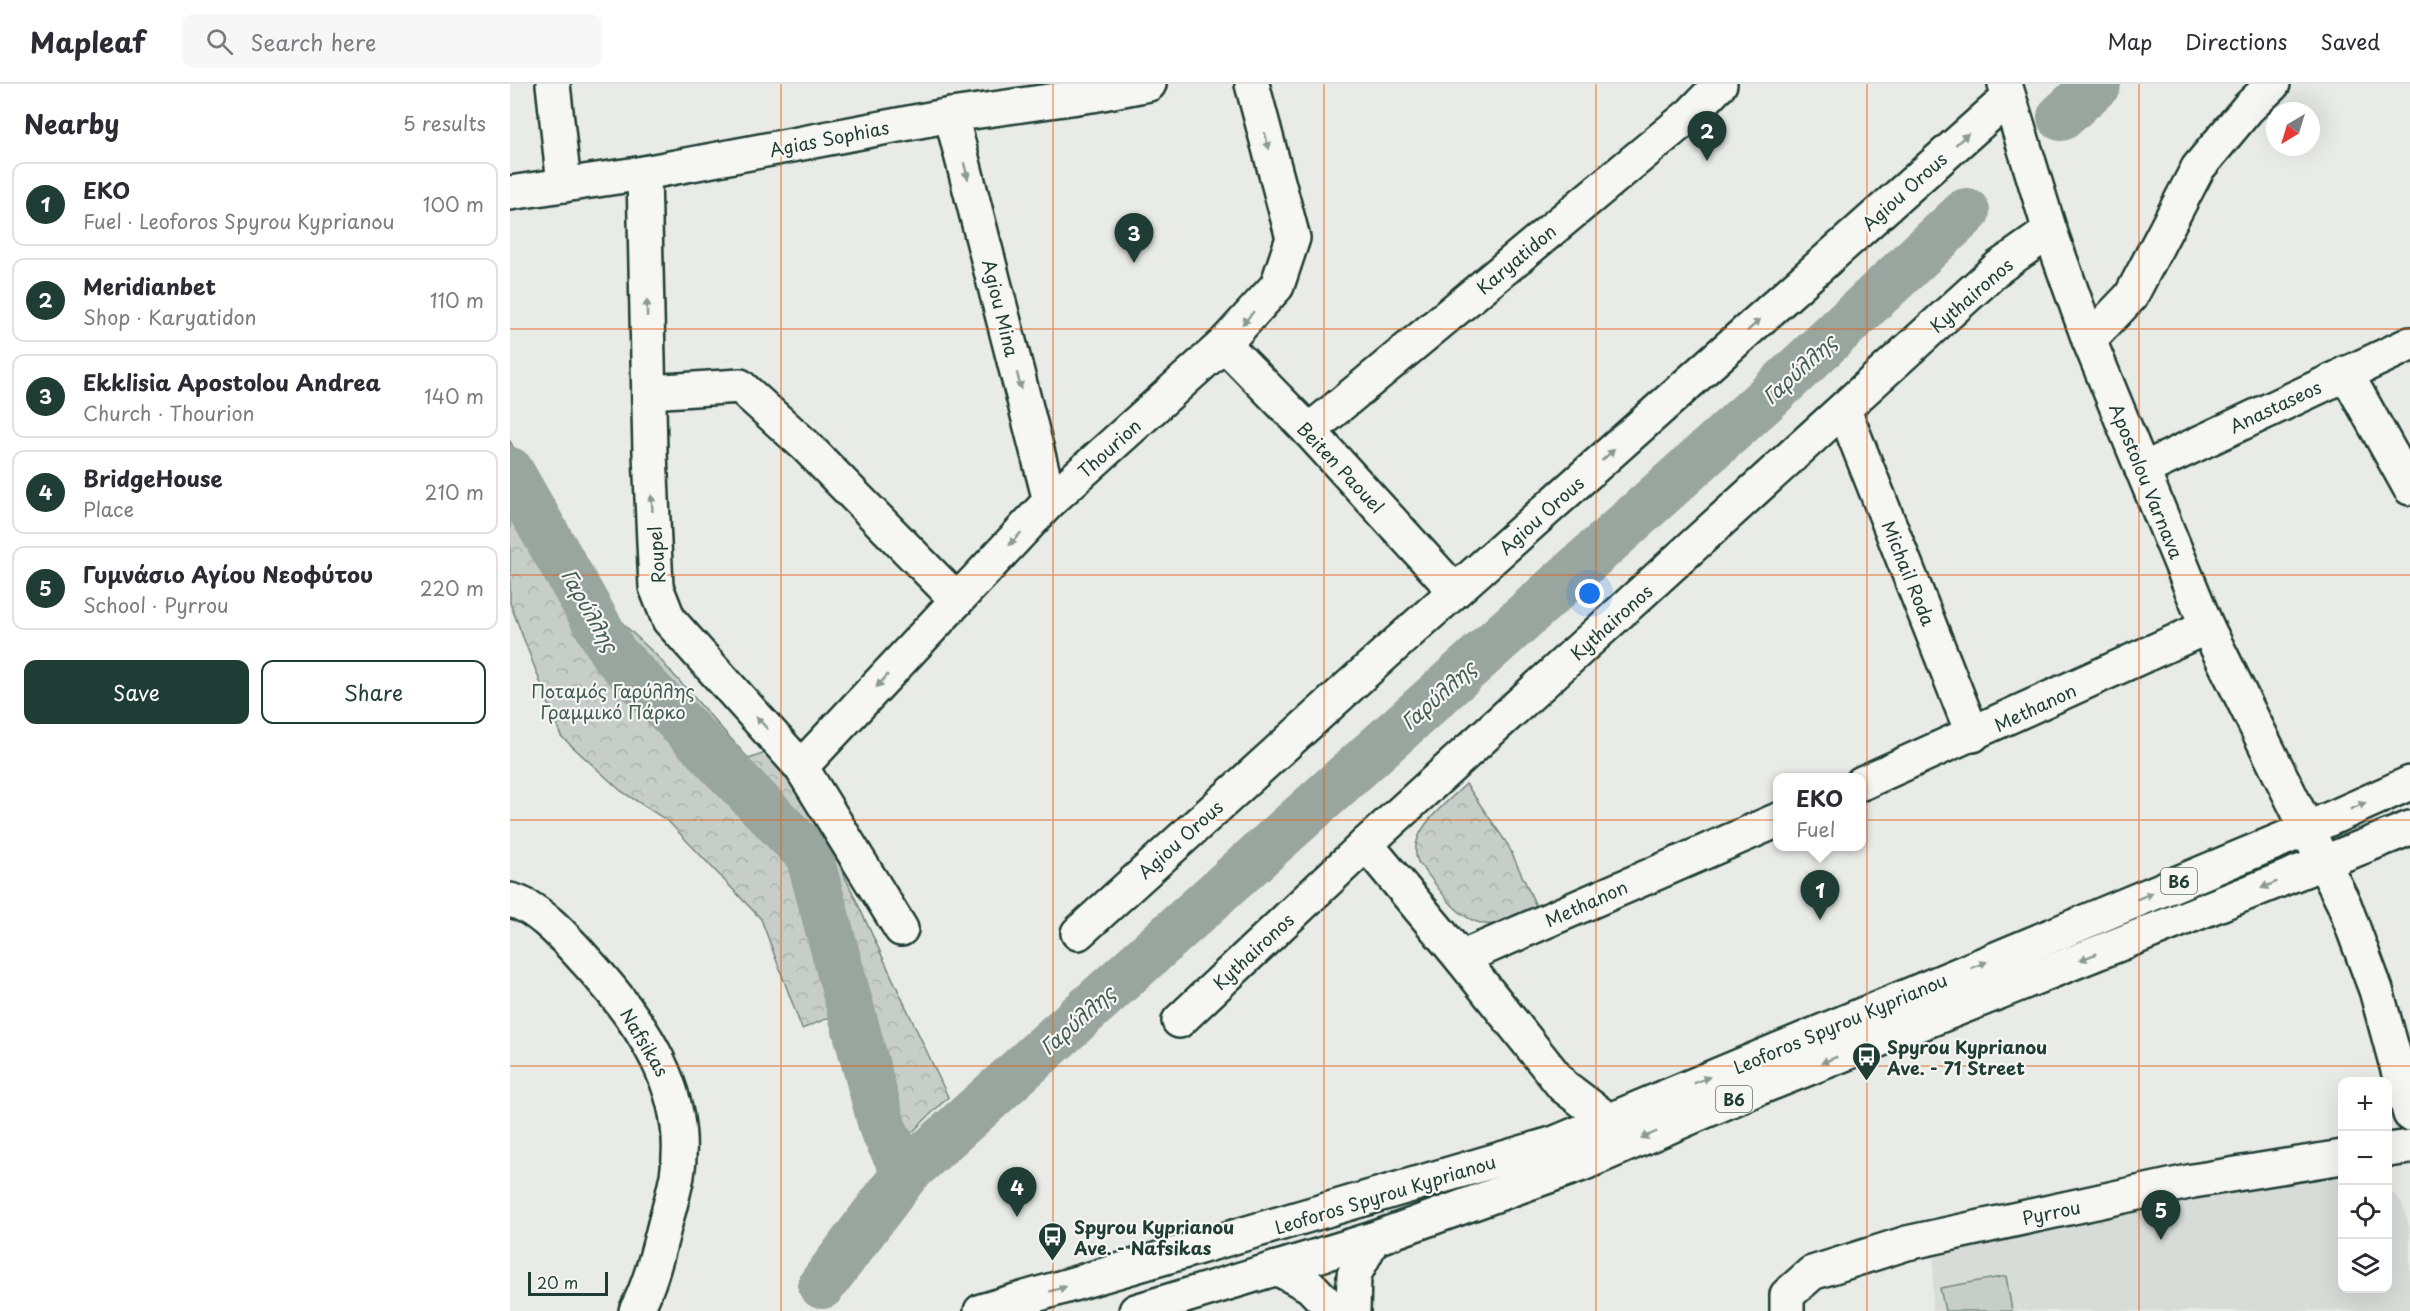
<!DOCTYPE html>
<meta charset="utf-8">
<style>
body{margin:0;font-family:"Playpen Sans",sans-serif;background:#f7f7f7;color:#2b2b33}
.controls{position:absolute;right:18px;bottom:18px;display:grid;overflow:hidden;border-radius:12px;box-shadow:0 6px 24px #0002}
.controls button{width:54px;height:54px;display:grid;place-items:center;padding:0;border:0;border-bottom:2px solid #e1e1e2;background:#fff;color:#2b2b33;font:30px sans-serif}
.compass{position:absolute;left:1756px;top:18px;width:54px;height:54px;border-radius:50%;background:#fff;box-shadow:0 6px 24px #0002;rotate:218deg}
.scale{position:absolute;left:18px;bottom:15px;width:80px;box-sizing:border-box;padding-left:6px;border:3px solid #1f3d34;border-top:0;font-size:16px;line-height:21px;white-space:nowrap;color:#1f3d34;-webkit-text-stroke:4px #f6f6f2;paint-order:stroke}
.you{position:absolute;left:1080px;top:510px;width:21px;height:21px;margin:-15px;border:4px solid #fff;border-radius:50%;background:#1a73e8;box-shadow:0 0 0 9px #1a73e833}
.badge{display:grid;place-items:center;width:39px;height:39px;border-radius:50%;background:#1f3d34;color:#fff;font-size:20px;font-weight:700}
.pin{position:absolute;translate:-50% -50px;filter:drop-shadow(0 2px 3px #0008)}
.pin::after{content:'';position:absolute;top:32px;width:21px;height:18px;background:inherit;clip-path:polygon(0 0,100% 0,50% 100%)}
.popup{position:absolute;left:1263px;top:689px;width:93px;height:78px;box-sizing:border-box;display:grid;place-content:center;border-radius:12px;background:#fff;filter:drop-shadow(0 2px 4px #0005);font-size:20px;white-space:nowrap;color:#7c7c81}
.popup b{font-size:22px;color:#2b2b33}
.popup::after{content:'';position:absolute;left:50%;top:100%;margin-left:-12px;border:12px solid transparent;border-top-color:#fff}
.list{margin:0;padding:0;list-style:none}
h2{display:flex;justify-content:space-between;align-items:center;height:78px;margin:0;padding:0 24px;font-size:26px}
h2 small{font-size:20px;font-weight:400;color:#7c7c81}
.list li{display:grid;grid-template-columns:39px 1fr auto;gap:18px;align-items:center;box-sizing:border-box;height:84px;margin:0 12px 12px;padding:0 12px;border:2px solid #e1e1e2;border-radius:12px}
.list b{display:block;font-size:22px;white-space:nowrap}
.list p{margin:0;font-size:20px;white-space:nowrap;color:#7c7c81}
.list em{font-size:20px;font-style:normal;color:#7c7c81}
.actions{display:flex;gap:12px;padding:18px 24px}
.actions a{flex:1;padding:14px 0;border:2px solid #1f3d34;border-radius:12px;text-align:center;font-size:21px;color:#1f3d34}
.actions .main{background:#1f3d34;color:#fff}
.icon{flex:none;width:33px;height:33px;fill:none;stroke:currentColor;stroke-width:2;stroke-linecap:round;stroke-linejoin:round}
.map{position:relative;flex:none;width:1900px;height:1227px;overflow:hidden}
header{display:flex;align-items:center;gap:36px;box-sizing:border-box;height:84px;padding:0 30px;background:#fff;border-bottom:2px solid #e1e1e2}
header strong{font-size:28px}
nav{display:flex;gap:33px;margin-inline-start:auto;font-size:21px}
.search{width:420px;height:54px;background:#f7f7f7;display:flex;align-items:center;gap:15px;box-sizing:border-box;padding:0 21px;border-radius:12px;color:#7c7c81;font-size:22px}
main{display:flex}
aside{flex:1;background:#fff}
.map>svg:first-child{display:block}
.built{fill:#d8dcd8}
.park{fill:url(#park-crowns);stroke:#73867e;stroke-width:1.5}
.garden{fill:#c7cec9;stroke:#73867e;stroke-width:1.5}
.lines{fill:none;stroke-linecap:round;stroke-linejoin:round}
.river{stroke:#99a6a0;stroke-width:48}
.minor-casing{stroke:#1f3d34;stroke-width:38}
.major-casing{stroke:#1f3d34;stroke-width:38}
.minor{stroke:#f6f6f2;stroke-width:33}
.major{stroke:#f6f6f2;stroke-width:33}
.oneway{fill:#8a9a93}
.grid{fill:none;stroke:#de580e;stroke-width:1.5;stroke-opacity:0.55}
.labels{text-anchor:middle;dominant-baseline:central;stroke-width:4.5;stroke-linejoin:round;paint-order:stroke}
.shield{fill:#f6f6f2;stroke:#60746d;stroke-width:1.5}
.shield-label{font-size:16px;font-weight:bold;fill:#1f3d34}
.street-label{font-size:18px;fill:#1f3d34;stroke:#f6f6f2}
.park-label{font-size:18px;fill:#415a52;stroke:#f6f6f2}
.poi-label{font-size:18px;font-weight:bold;fill:#1f3d34;stroke:#f6f6f2;text-anchor:start}
.water-label{font-size:20px;font-style:italic;fill:#445c54;stroke:#f6f6f2}
</style>
<header>
<strong>Mapleaf</strong>
<div class="search"><svg class="icon" aria-label="search" viewBox="0 0 24 24"><circle cx="10" cy="10" r="6"/><path d="M15 15l6 6"/></svg>Search here</div>
<nav><a>Map</a><a>Directions</a><a>Saved</a></nav>
</header>
<main>
<aside>
<h2>Nearby<small>5 results</small></h2>
<ul class="list">
<li><span class="badge">1</span><div><b>EKO</b><p>Fuel · Leoforos Spyrou Kyprianou</p></div><em>100 m</em></li>
<li><span class="badge">2</span><div><b>Meridianbet</b><p>Shop · Karyatidon</p></div><em>110 m</em></li>
<li><span class="badge">3</span><div><b>Ekklisia Apostolou Andrea</b><p>Church · Thourion</p></div><em>140 m</em></li>
<li><span class="badge">4</span><div><b>BridgeHouse</b><p>Place</p></div><em>210 m</em></li>
<li><span class="badge">5</span><div><b>Γυμνάσιο Αγίου Νεοφύτου</b><p>School · Pyrrou</p></div><em>220 m</em></li>
</ul>
<div class="actions"><a class="main">Save</a><a>Share</a></div>
</aside>
<div class="map">
<svg width="1900" height="1227" viewBox="0 0 1900 1227">
<defs>
<pattern id="park-crowns" width="20" height="18" patternUnits="userSpaceOnUse" patternTransform="scale(1.5)"><rect width="20" height="18" fill="#c7cec9"/><path d="M2 6a3 3 0 1 1 6 0M12 15a3 3 0 1 1 6 0" fill="none" stroke="#aab2ad"/></pattern>
</defs>
<rect width="100%" height="100%" fill="#e9ebe7"/>
<filter id="ink" filterUnits="userSpaceOnUse"><feTurbulence type="fractalNoise" baseFrequency=".0167" numOctaves="2"/><feDisplacementMap in="SourceGraphic" scale="12" xChannelSelector="R" yChannelSelector="G"/><feConvolveMatrix kernelMatrix="1 2 1 2 8 2 1 2 1" color-interpolation-filters="sRGB"/></filter>
<g filter="url(#ink)">
<polygon class="built" points="1832,1089 1832,1204 1878,1204 1878,1104 1892,1119 1900,1144 1900,1227 1422,1227 1424,1168 1602,1122"/>
<g class="park">
<polygon points="0,357 92,520 146,571 239,675 263,666 302,722 438,1013 374,1076 325,931 292,945 251,835 158,737 111,707 51,652 0,519"/>
<path d="M956,700L998,761L1026,822C1021,831 1012,832 1003,836C955,855 935,810 908,778C895,748 937,719 956,700Z"/>
</g>
<polygon class="garden" points="1496,1192 1502,1227 1435,1227 1430,1204"/>
<g class="lines">
<g class="river">
<polyline points="1551,33 1587,0"/>
<polyline points="0,387 104,570 299,771 373,1045 396,1089 312,1201"/>
<polyline points="396,1089 1255,316 1456,128"/>
</g>
<defs>
<g id="minor">
<polyline points="43,0 54,101"/>
<polyline points="441,31 540,417"/>
<polyline points="134,89 140,369 146,503 159,536 291,683 391,845"/>
<polyline points="0,109 134,89 441,31 582,11 639,0"/>
<polyline points="1579,256 1621,212 1688,84 1738,24 1763,0"/>
<polyline points="714,260 799,347 945,507"/>
<polyline points="1836,289 1900,404"/>
<polyline points="139,308 230,302 296,362 447,516"/>
<polyline points="1334,326 1463,651"/>
<polyline points="799,347 1182,29 1210,0"/>
<polyline points="1632,386 1900,260"/>
<polyline points="291,683 540,417 714,260 767,202 783,154 742,0"/>
<polyline points="1352,699 1697,543"/>
<polyline points="856,760 951,874 1053,1002 1098,1036"/>
<path d="M0,816C28,822 58,857 77,878C131,937 181,1008 167,1092C164,1107 160,1122 156,1136C148,1167 141,1199 126,1227"/>
<polyline points="568,849 886,560 1497,15"/>
<polyline points="951,874 1268,736"/>
<polyline points="669,937 856,760 1489,183 1540,147"/>
<polyline points="1878,1066 1900,1063"/>
<polyline points="767,1184 800,1202 824,1227"/>
<polyline points="843,1227 844,1191 863,1155"/>
<polyline points="1277,1227 1277,1211 1302,1189 1397,1159 1683,1097 1832,1073"/>
</g>
<g id="major">
<polyline points="1495,0 1540,147 1579,256 1697,543 1834,820 1866,906 1900,1030"/>
<polyline points="471,1227 1045,1059 1797,745 1900,699"/>
<polyline points="626,1227 863,1155 1072,1080 1244,1006 1900,744"/>
</g>
</defs>
<use href="#minor" class="minor-casing"/>
<use href="#major" class="major-casing"/>
<use href="#minor" class="minor"/>
<use href="#major" class="major"/>
</g>
<defs><path id="oneway-solid" d="M-6-.8H1V-3.2L6.5 0L1 3.2V.8H-6Z" transform="scale(1.5)"/></defs>
<g class="oneway">
<use href="#oneway-solid" transform="translate(1452 55) rotate(-42)"/>
<use href="#oneway-solid" transform="translate(757 57) rotate(75)"/>
<use href="#oneway-solid" transform="translate(456 87) rotate(76)"/>
<use href="#oneway-solid" transform="translate(137 224) rotate(-91)"/>
<use href="#oneway-solid" transform="translate(738 234) rotate(132)"/>
<use href="#oneway-solid" transform="translate(1244 241) rotate(-42)"/>
<use href="#oneway-solid" transform="translate(509 297) rotate(76)"/>
<use href="#oneway-solid" transform="translate(1098 371) rotate(-42)"/>
<use href="#oneway-solid" transform="translate(142 419) rotate(-93)"/>
<use href="#oneway-solid" transform="translate(505 455) rotate(133)"/>
<use href="#oneway-solid" transform="translate(372 597) rotate(133)"/>
<use href="#oneway-solid" transform="translate(252 639) rotate(-132)"/>
<use href="#oneway-solid" transform="translate(1848 722) rotate(-24)"/>
<use href="#oneway-solid" transform="translate(1759 801) rotate(158)"/>
<use href="#oneway-solid" transform="translate(1635 812) rotate(-22)"/>
<use href="#oneway-solid" transform="translate(1578 873) rotate(158)"/>
<use href="#oneway-solid" transform="translate(1469 881) rotate(-23)"/>
<use href="#oneway-solid" transform="translate(1319 976) rotate(158)"/>
<use href="#oneway-solid" transform="translate(1192 996) rotate(-23)"/>
<use href="#oneway-solid" transform="translate(1139 1051) rotate(157)"/>
<use href="#oneway-solid" transform="translate(548 1205) rotate(-16)"/>
</g>
</g>
<path class="grid" d="M271,0V1227M543,0V1227M814,0V1227M1086,0V1227M1357,0V1227M1629,0V1227M0,245H1900M0,491H1900M0,736H1900M0,982H1900"/>
<defs>
<symbol id="bus-pin" viewBox="-11 -11 22 30"><path d="M0 17L-7.5 6A9.5 9.5 0 1 1 7.5 6Z" fill="#1f3d34" stroke="#f6f6f2"/><path d="M-5-6H5V4H4V6H2V4H-2V6H-4V4H-5ZM-3.5-4V0h7V-4ZM-3.5 1.2v1.5H-2V1.2ZM2 1.2v1.5H3.5V1.2Z" fill="#fff"/></symbol>
</defs>
<g fill-rule="evenodd">
<use href="#bus-pin" x="1340" y="956" width="33" height="45"/>
<use href="#bus-pin" x="526" y="1136" width="33" height="45"/>
</g>
<g class="labels">
<g class="shield">
<rect x="1651" y="784" width="36" height="26" rx="4.5"/>
<rect x="1206" y="1002" width="36" height="26" rx="4.5"/>
</g>
<g class="shield-label">
<text x="1669" y="797">B6</text>
<text x="1224" y="1015">B6</text>
</g>
<g class="street-label">
<text transform="translate(319 54) rotate(-11)">Agias Sophias</text>
<text transform="translate(1394 107) rotate(-42)">Agiou Orous</text>
<text transform="translate(1006 175) rotate(-40)">Karyatidon</text>
<text transform="translate(1461 211) rotate(-41)">Kythaironos</text>
<text transform="translate(491 224) rotate(76)">Agiou Mina</text>
<text transform="translate(1765 322) rotate(-25)">Anastaseos</text>
<text transform="translate(599 364) rotate(-42)">Thourion</text>
<text transform="translate(831 383) rotate(47)">Beiten Paouel</text>
<text transform="translate(1637 397) rotate(68)">Apostolou Varnava</text>
<text transform="translate(1031 431) rotate(-42)">Agiou Orous</text>
<text transform="translate(146 471) rotate(-94)">Roupel</text>
<text transform="translate(1399 489) rotate(68)">Michail Roda</text>
<text transform="translate(1101 538) rotate(-42)">Kythaironos</text>
<text transform="translate(1525 623) rotate(-25)">Methanon</text>
<text transform="translate(670 755) rotate(-42)">Agiou Orous</text>
<text transform="translate(1076 819) rotate(-24)">Methanon</text>
<text transform="translate(743 867) rotate(-43)">Kythaironos</text>
<text transform="translate(1330 939) rotate(-23)">Leoforos Spyrou Kyprianou</text>
<text transform="translate(135 958) rotate(59)">Nafsikas</text>
<text transform="translate(875 1110) rotate(-17)">Leoforos Spyrou Kyprianou</text>
<text transform="translate(1541 1128) rotate(-12)">Pyrrou</text>
</g>
<g class="park-label">
<text x="103" y="606">Ποταμός Γαρύλλης<tspan x="103" dy="21">Γραμμικό Πάρκο</tspan></text>
</g>
<g class="poi-label">
<text x="1377" y="962">Spyrou Kyprianou<tspan x="1377" dy="21">Ave. - 71 Street</tspan></text>
<text x="564" y="1142">Spyrou Kyprianou<tspan x="564" dy="21">Ave. - Nafsikas</tspan></text>
</g>
<g class="water-label">
<text transform="translate(1289 285) rotate(-43)">Γαρύλλης</text>
<text transform="translate(80 526) rotate(60)">Γαρύλλης</text>
<text transform="translate(928 611) rotate(-42)">Γαρύλλης</text>
<text transform="translate(567 936) rotate(-42)">Γαρύλλης</text>
</g>
</g>
</svg>
<div class="controls">
<button>+</button>
<button>−</button>
<button><svg class="icon" aria-label="locate" viewBox="0 0 24 24"><circle cx="12" cy="12" r="6"/><path d="M12 2v4M12 18v4M2 12h4M18 12h4"/></svg></button>
<button><svg class="icon" aria-label="layers" viewBox="0 0 24 24"><path d="M12 4l9 5-9 5-9-5zM3 14l9 5 9-5"/></svg></button>
</div>
<svg class="compass" viewBox="-18 -18 36 36"><path d="M0-13l5 13h-10z" fill="#e53935"/><path d="M0 13l5-13h-10z" fill="#7c7c81"/></svg>
<div class="scale">20 m</div>
<div class="you"></div>
<div class="pin badge" style="left:1310px;top:836px">1</div>
<div class="popup"><b>EKO</b>Fuel</div>
<div class="pin badge" style="left:1197px;top:77px">2</div>
<div class="pin badge" style="left:624px;top:179px">3</div>
<div class="pin badge" style="left:507px;top:1133px">4</div>
<div class="pin badge" style="left:1651px;top:1156px">5</div>
</div>
</main>
